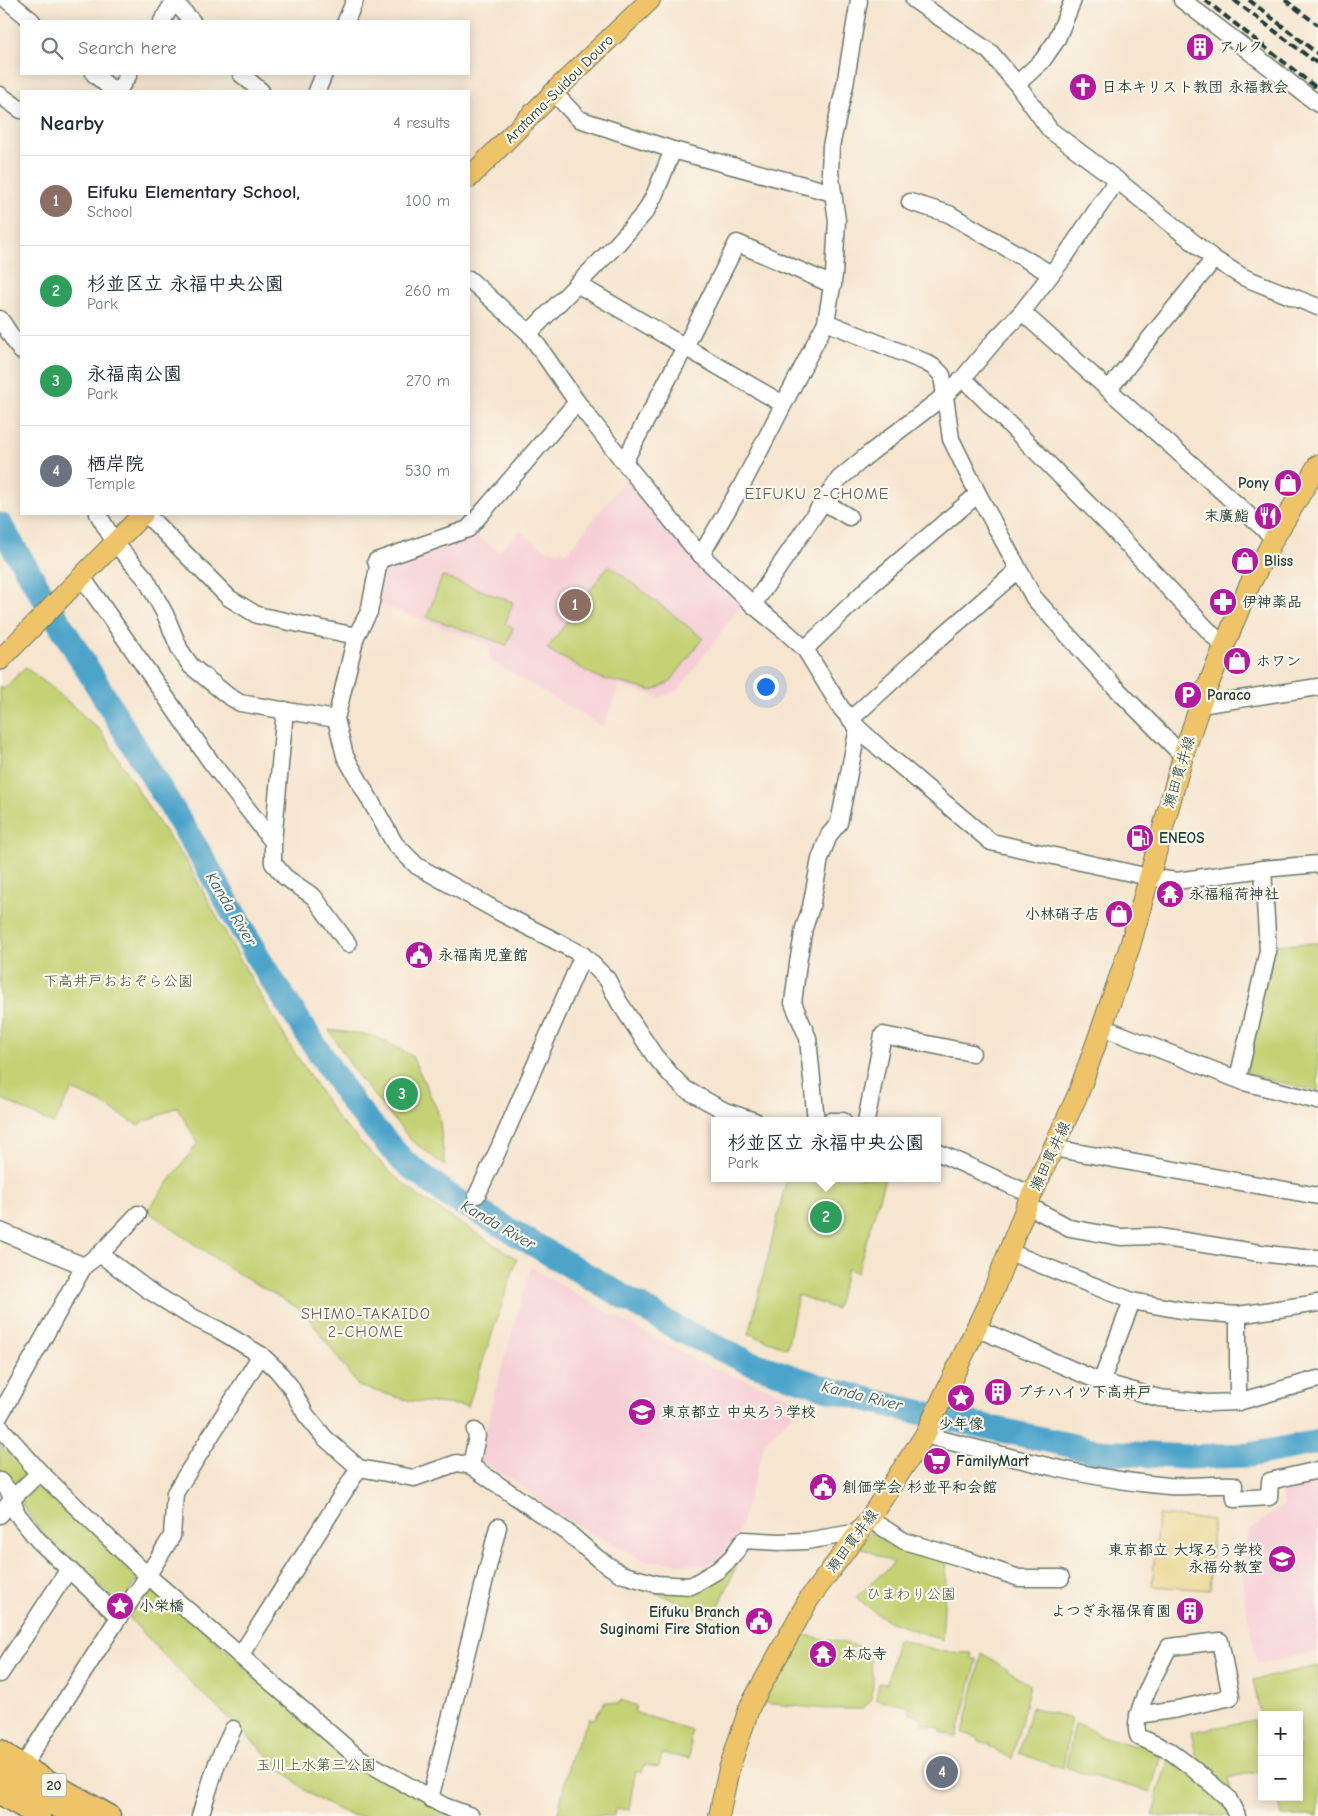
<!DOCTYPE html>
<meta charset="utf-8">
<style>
body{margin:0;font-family:"Comic Neue","Klee One",sans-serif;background:#f6f6f7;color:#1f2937}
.controls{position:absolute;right:15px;bottom:15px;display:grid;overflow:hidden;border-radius:0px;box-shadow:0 2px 12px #0003}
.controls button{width:45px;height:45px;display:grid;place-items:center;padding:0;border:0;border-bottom:1px solid #e0e1e3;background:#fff;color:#1f2937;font:25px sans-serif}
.you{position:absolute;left:765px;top:686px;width:18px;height:18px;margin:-12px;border:4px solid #fff;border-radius:50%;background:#1a73e8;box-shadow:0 0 0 8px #1a73e833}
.badge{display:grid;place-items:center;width:32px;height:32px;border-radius:50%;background:#ea580c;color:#fff;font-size:16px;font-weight:700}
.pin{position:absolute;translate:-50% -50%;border:2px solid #fff;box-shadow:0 1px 5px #0006}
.popup{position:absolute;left:711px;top:1117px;width:230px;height:65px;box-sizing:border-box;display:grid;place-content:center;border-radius:0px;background:#fff;filter:drop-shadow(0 1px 4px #0005);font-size:16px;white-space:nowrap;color:#747a83}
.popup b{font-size:19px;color:#1f2937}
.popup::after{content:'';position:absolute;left:50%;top:100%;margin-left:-10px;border:10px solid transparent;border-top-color:#fff}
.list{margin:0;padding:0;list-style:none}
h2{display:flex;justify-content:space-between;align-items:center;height:65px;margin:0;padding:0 20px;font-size:21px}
h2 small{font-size:16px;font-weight:400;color:#747a83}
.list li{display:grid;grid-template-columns:32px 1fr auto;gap:15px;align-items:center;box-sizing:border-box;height:90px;padding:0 20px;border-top:1px solid #e0e1e3}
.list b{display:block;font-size:19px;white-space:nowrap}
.list p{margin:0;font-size:16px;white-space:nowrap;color:#747a83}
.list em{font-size:16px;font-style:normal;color:#747a83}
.icon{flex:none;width:28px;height:28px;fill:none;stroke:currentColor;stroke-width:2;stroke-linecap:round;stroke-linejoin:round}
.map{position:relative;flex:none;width:1318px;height:1816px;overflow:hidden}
.search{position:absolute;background:#fff;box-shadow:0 2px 12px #0003;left:20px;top:20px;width:450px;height:55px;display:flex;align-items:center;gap:12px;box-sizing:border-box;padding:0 18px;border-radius:0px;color:#747a83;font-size:19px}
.panel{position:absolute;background:#fff;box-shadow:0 2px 12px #0003;left:20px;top:90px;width:450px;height:425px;border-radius:0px}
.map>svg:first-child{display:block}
.built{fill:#f6cfd6}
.green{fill:#c4d274;stroke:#728854}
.sand{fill:#eeda9e;stroke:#868c69}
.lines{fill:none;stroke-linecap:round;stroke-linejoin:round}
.river{stroke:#4ea4ca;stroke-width:25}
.minor-casing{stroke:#6a786a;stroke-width:19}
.major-casing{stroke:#6a786a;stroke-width:22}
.highway-casing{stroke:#6a786a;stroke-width:25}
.minor{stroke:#fff;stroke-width:16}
.major{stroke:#efc469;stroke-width:20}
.highway{stroke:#efc469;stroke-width:22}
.rail{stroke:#1f3d34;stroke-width:4;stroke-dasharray:8 4;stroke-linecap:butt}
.labels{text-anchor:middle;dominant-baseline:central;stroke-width:4.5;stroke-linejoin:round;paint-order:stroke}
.shield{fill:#fbf7ec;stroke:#61756b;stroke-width:1}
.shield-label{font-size:14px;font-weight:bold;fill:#1f3d34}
.poi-label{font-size:15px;font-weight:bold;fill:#1f3d34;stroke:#fbf7ec;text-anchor:start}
.street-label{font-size:15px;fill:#1f3d34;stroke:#fbf7ec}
.park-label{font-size:15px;fill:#405b41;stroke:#fbf7ec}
.neighbourhood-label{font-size:16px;letter-spacing:1px;fill:#656566;stroke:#fbf7ec}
.water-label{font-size:16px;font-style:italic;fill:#2d5c61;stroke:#fbf7ec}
</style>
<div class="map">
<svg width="1318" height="1816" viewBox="0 0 1318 1816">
<rect width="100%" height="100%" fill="#fbf7ec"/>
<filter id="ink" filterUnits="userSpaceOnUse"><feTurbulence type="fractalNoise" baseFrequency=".02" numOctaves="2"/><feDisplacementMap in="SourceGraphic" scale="10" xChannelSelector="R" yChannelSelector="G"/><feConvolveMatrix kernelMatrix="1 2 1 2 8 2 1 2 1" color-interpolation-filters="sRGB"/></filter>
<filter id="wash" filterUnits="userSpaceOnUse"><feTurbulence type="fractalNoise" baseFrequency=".0096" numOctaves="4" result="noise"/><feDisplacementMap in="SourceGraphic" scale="20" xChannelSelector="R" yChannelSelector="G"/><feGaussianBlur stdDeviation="1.12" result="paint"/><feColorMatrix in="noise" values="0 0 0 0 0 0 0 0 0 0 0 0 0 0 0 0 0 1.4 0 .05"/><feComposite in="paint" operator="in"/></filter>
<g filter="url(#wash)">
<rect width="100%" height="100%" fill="#f6e5cf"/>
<g class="built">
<polygon points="630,473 746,599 679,689 660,697 619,686 603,727 491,661 488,645 378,603 386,562 472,533 499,551 520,531 546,550 568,552"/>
<polygon points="531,1267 605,1311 704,1364 804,1402 765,1443 738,1534 720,1558 704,1566 644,1560 589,1532 555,1512 514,1480 479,1461 493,1398"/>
<polygon points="1318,1475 1318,1651 1257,1665 1243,1588 1248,1531 1284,1505 1280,1486"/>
</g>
<g class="green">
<polygon points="609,565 703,638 670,682 653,691 597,677 547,649"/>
<polygon points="442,576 513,602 505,624 513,628 507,645 427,617"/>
<polygon points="25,667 55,690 101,731 152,813 188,864 241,961 291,1047 338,1119 392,1174 421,1198 517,1259 468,1406 411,1401 358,1386 305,1312 227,1267 147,1211 198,1143 177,1107 138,1125 99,1102 72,1090 53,1124 0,1098 0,686 4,689"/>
<polygon points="1318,943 1318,1091 1246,1074 1274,945"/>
<polygon points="329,1030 375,1036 412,1056 439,1114 445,1166 410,1139 357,1075"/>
<polygon points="787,1178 885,1178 857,1273 847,1269 836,1309 798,1295 787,1348 749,1334"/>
<polygon points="0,1445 30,1475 14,1489 0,1473"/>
<polygon points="44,1479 138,1579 121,1605 43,1536 19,1499"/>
<polygon points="870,1532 903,1545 947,1559 942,1640 891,1622 877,1614 856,1597 894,1563 858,1546"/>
<polygon points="733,1561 737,1564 715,1616 655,1592 656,1587 691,1589"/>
<polygon points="147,1586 157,1588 297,1713 457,1816 352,1816 321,1801 304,1790 181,1673 131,1620 128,1612"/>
<polygon points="800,1634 868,1648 873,1679 872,1699 861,1709 825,1709 763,1703 766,1693"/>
<polygon points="897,1639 945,1652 972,1653 971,1658 977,1660 957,1737 941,1732 941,1729 921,1723 922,1719 909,1712 910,1707 876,1700 879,1683 887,1684"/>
<polygon points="982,1653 1030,1685 1012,1759 990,1747 990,1744 979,1741 979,1738 963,1733"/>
<polygon points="1318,1666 1318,1816 1282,1816 1278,1797 1299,1797 1299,1715 1262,1715 1262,1722 1253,1680"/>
<polygon points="621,1700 636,1706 634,1712 691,1730 689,1758 662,1754 659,1767 644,1765 642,1772 635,1772 629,1810 616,1808 615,1816 581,1816 558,1813 571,1755 589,1719 594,1719 605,1701 618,1704"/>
<polygon points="1031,1707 1071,1718 1063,1769 1019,1753"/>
<polygon points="1254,1720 1262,1770 1228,1778 1231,1790 1198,1762 1191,1732"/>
<polygon points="1075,1724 1084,1726 1098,1735 1135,1746 1137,1742 1161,1753 1151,1792 1088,1775 1066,1767"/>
<polygon points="1170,1756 1225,1802 1231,1816 1153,1816 1158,1800 1155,1799"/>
</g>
<polygon class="sand" points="1158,1515 1213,1520 1210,1590 1152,1586"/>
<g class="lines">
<polyline class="river" points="0,525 204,861 261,963 353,1104 403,1161 452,1198 482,1214 682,1331 748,1362 828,1389 901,1408 1101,1452 1186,1457 1250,1455 1318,1442"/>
</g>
</g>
<g filter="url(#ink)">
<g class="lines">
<defs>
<g id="minor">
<polyline points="7,0 32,21"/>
<polyline points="914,0 990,52 1017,84 1050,130 1117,180 1214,259 1243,277 1318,307"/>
<polyline points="1182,0 1318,104"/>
<polyline points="174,1 192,21"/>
<polyline points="162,21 175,0"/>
<polyline points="346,21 355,0"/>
<polyline points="94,74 114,91"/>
<polyline points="241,74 261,91"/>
<polyline points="1017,84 1042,61 1056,41 1073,0"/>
<polyline points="118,91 129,74"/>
<polyline points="317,91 324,74"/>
<polyline points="554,93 579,119 673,150 833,193"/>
<polyline points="0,95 21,110"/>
<polyline points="910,202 949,214 1051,274"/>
<polyline points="469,279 529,333 577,402 624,462 694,548 753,605 784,630 805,649 841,708 858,728 883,751 991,842 1149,877 1176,881 1263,869 1318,864"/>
<polyline points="577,284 783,404"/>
<polyline points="1022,312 1274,538"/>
<polyline points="0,319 21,351"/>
<polyline points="826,322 925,362 935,368 942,375 951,439 978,494 1034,598 1114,686 1183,756"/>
<polyline points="529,333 618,243 646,211 654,196 673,150"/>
<polyline points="963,378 1108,524 1223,646"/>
<polyline points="1109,389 1214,259"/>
<polyline points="577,402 468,529 376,561 378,567 369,612 356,636 336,719 345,756 395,844 417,866 501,913 583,955 607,979 619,1002 654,1055 671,1075 685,1089 725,1111 755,1121"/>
<polyline points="624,462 685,347 737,243 833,285"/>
<polyline points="824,502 849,517"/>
<polyline points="98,514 115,543 146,579 165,614 180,650 191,666 227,695 240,703 336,719"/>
<polyline points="146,514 229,598 257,615 356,636"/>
<polyline points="701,555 742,485 826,322 834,275 837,220 830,172 831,146 845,85 859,0"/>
<polyline points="82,577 211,762 273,842"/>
<polyline points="753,605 839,479 870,453 944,396 963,378 995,340 1022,312 1066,255 1117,180"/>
<polyline points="805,649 871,585 978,494"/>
<polyline points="1200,705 1318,687"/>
<polyline points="285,710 273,842 273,863 285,877 314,897 348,944"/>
<polyline points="851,719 924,652 1018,570"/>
<polyline points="1102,1027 1244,1082 1318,1101"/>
<polyline points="1238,1078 1268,951 1263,869"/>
<polyline points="816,1121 808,1038 793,1003 798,963 804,928 811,907 820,859 829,835 839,823 858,728"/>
<polyline points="830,1121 843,1121"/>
<polyline points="866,1121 883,1035 972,1053"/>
<polyline points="1053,1148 1318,1196"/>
<polyline points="937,1152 1032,1195"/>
<polyline points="477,1195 500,1146 583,955"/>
<polyline points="1027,1205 1070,1228 1120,1237 1153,1236 1260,1253 1303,1258 1318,1258"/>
<polyline points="0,1231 84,1266"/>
<polyline points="1009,1252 1132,1301 1186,1311 1238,1315 1318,1303"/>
<polyline points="100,1254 148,1290 190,1316 219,1330 261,1355 277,1370 290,1386 306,1415 325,1438 359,1468 414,1478 457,1463 471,1466 567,1532 597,1558 621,1574 656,1584 691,1586 718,1570 732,1557 744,1540 780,1542 806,1541 859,1532"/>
<polyline points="976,1328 1101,1382 1159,1398 1208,1403 1238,1402 1318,1379"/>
<polyline points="1101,1382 1132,1301"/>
<polyline points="1238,1402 1238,1315"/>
<polyline points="0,1415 84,1266 100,1254 138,1214"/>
<polyline points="0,1427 40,1472 147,1575 356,1756 444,1806 471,1816"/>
<path d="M925,1435C1005,1456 1086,1479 1169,1486C1190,1487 1213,1484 1234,1485L1235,1499L1269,1497L1270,1481L1318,1470"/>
<polyline points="471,1466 477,1436 475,1431"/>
<polyline points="0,1481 9,1491 17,1514 38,1540 119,1617"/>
<polyline points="0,1515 13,1498 40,1472 31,1465"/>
<polyline points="869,1519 904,1541 958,1557 1019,1578 1061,1578"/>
<polyline points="240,1656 359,1468"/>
<polyline points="0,1674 69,1569"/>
<path d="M1138,1715L1178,1709L1231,1697L1220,1641L1169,1647C1160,1665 1128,1719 1139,1737L1170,1751L1191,1767L1228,1798L1237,1816"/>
<polyline points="23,1766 119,1617 141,1586 172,1536 175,1493 261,1355"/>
<polyline points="430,1799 498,1527"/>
<polyline points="200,1816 217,1763 233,1729"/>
</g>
<g id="major">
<polyline points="469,178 561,85 650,0"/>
<polyline points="0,660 143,514"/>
<polyline points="719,1816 729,1769 750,1706 809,1599 869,1519 925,1435 990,1299 1027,1205 1078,1094 1102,1027 1130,946 1183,756 1200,705 1248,588 1274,538 1318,465"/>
</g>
<g id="highway">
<polyline points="0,1751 31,1772 109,1816"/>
<polyline points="0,1772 34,1794 76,1816"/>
<polyline points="0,1793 39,1816"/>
</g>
</defs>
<use href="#minor" class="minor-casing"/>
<use href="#major" class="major-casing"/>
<use href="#highway" class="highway-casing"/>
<use href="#minor" class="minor"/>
<use href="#major" class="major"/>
<use href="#highway" class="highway"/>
<g class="rail">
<polyline points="1205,0 1318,89"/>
<polyline points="1234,0 1318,64"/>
<polyline points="1249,0 1318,54"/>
<polyline points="1285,0 1318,25"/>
</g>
</g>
</g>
<defs>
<symbol id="building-disc" viewBox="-11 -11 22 22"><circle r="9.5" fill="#b5179e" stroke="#fbf7ec"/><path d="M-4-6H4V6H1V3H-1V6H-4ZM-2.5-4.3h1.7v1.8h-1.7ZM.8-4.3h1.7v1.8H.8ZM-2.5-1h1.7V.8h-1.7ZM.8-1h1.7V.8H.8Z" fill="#fff"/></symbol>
<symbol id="church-disc" viewBox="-11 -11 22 22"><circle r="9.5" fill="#b5179e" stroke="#fbf7ec"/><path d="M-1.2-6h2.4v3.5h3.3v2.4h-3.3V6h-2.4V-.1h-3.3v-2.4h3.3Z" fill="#fff"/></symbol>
<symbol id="shop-disc" viewBox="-11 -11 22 22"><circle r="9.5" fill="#b5179e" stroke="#fbf7ec"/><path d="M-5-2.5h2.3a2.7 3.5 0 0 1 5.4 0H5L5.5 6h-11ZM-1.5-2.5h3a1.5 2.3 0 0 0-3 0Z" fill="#fff"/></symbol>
<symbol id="restaurant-disc" viewBox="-11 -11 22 22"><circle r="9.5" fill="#b5179e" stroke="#fbf7ec"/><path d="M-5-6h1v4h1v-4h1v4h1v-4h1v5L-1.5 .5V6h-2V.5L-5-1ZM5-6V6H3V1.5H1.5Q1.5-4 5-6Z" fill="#fff"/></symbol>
<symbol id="pharmacy-disc" viewBox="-11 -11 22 22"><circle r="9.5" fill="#b5179e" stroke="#fbf7ec"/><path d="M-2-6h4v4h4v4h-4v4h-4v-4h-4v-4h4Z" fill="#fff"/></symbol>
<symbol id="parking-disc" viewBox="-11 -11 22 22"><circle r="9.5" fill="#b5179e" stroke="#fbf7ec"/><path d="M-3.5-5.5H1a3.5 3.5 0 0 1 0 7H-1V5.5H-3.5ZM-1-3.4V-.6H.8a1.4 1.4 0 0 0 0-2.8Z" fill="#fff"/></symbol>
<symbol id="fuel-disc" viewBox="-11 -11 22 22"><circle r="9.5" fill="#b5179e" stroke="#fbf7ec"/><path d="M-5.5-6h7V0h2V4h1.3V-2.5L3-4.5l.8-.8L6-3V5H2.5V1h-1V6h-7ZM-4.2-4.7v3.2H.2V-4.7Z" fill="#fff"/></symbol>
<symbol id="temple-disc" viewBox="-11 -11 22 22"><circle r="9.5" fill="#b5179e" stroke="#fbf7ec"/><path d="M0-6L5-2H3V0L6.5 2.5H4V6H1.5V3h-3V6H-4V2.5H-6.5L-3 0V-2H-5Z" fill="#fff"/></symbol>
<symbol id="civic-disc" viewBox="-11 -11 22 22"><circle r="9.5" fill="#b5179e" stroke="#fbf7ec"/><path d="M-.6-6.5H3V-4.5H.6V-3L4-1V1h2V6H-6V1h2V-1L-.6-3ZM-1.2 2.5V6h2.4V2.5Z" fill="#fff"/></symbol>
<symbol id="sight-disc" viewBox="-11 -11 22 22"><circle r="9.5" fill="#b5179e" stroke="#fbf7ec"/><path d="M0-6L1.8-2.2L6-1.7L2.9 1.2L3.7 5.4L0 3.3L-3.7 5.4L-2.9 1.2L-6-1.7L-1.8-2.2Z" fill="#fff"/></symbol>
<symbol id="school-disc" viewBox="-11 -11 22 22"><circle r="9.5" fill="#b5179e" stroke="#fbf7ec"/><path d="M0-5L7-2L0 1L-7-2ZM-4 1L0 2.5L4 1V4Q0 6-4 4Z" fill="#fff"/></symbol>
<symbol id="supermarket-disc" viewBox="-11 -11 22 22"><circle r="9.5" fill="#b5179e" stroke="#fbf7ec"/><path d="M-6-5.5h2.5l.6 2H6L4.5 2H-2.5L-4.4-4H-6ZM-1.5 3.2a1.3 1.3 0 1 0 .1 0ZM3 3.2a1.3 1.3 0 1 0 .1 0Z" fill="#fff"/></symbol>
</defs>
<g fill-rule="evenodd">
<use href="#building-disc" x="1184" y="31" width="32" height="32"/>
<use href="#church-disc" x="1067" y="71" width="32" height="32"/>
<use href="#shop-disc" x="1272" y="467" width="32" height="32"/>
<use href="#restaurant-disc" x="1252" y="500" width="32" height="32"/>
<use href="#shop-disc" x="1229" y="545" width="32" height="32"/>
<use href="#pharmacy-disc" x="1207" y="586" width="32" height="32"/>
<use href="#shop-disc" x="1221" y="645" width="32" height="32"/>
<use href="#parking-disc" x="1172" y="679" width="32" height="32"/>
<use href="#fuel-disc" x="1124" y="822" width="32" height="32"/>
<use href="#temple-disc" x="1154" y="878" width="32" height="32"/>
<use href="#shop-disc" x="1103" y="898" width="32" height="32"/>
<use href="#civic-disc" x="403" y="939" width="32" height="32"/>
<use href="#building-disc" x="982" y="1376" width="32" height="32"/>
<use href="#sight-disc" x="945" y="1382" width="32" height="32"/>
<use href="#school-disc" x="626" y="1396" width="32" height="32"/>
<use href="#supermarket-disc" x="921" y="1445" width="32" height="32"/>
<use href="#civic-disc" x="807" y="1471" width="32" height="32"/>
<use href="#school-disc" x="1266" y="1543" width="32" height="32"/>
<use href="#sight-disc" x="104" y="1590" width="32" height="32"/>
<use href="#building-disc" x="1174" y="1595" width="32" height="32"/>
<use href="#civic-disc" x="743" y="1605" width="32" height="32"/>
<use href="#temple-disc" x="807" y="1638" width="32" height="32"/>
</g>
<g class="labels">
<rect class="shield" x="41.5" y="1773.5" width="25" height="23" rx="4"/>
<g class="shield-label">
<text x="54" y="1785">20</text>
</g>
<g class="poi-label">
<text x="1219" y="47">アルク</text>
<text x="1102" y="87">日本キリスト教団 永福教会</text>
<text x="1269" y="483" text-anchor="end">Pony</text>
<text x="1249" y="516" text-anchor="end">末廣鮨</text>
<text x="1264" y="561">Bliss</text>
<text x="1242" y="602">伊神薬品</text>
<text x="1256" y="661">ホワン</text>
<text x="1207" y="695">Paraco</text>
<text x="1159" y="838">ENEOS</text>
<text x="1189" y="894">永福稲荷神社</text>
<text x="1100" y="914" text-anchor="end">小林硝子店</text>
<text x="438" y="955">永福南児童館</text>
<text x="1017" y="1392">プチハイツ下高井戸</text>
<text x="661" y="1412">東京都立 中央ろう学校</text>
<text x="961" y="1424" text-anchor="middle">少年像</text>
<text x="956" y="1461">FamilyMart</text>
<text x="842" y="1487">創価学会 杉並平和会館</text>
<text x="1263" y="1550" text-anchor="end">東京都立 大塚ろう学校<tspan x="1263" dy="17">永福分教室</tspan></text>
<text x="139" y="1606">小栄橋</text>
<text x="1171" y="1611" text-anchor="end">よつぎ永福保育園</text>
<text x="740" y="1612" text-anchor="end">Eifuku Branch<tspan x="740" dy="17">Suginami Fire Station</tspan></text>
<text x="842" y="1654">本応寺</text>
</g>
<g class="street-label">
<text transform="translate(559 89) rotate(-45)">Aratama-Suidou Douro</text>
<text transform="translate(1179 772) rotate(-73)">瀬田貫井線</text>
<text transform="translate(1050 1156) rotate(-65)">瀬田貫井線</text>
<text transform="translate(852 1541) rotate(-53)">瀬田貫井線</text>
</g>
<g class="park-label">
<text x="118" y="981">下高井戸おおぞら公園</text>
<text x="911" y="1594">ひまわり公園</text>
<text x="316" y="1765">玉川上水第三公園</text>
</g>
<g class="neighbourhood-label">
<text x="817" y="494">EIFUKU 2-CHOME</text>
<text x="366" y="1314">SHIMO-TAKAIDO<tspan x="366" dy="18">2-CHOME</tspan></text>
</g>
<g class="water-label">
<text transform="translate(231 909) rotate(59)">Kanda River</text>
<text transform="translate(498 1225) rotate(30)">Kanda River</text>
<text transform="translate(862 1396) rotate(14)">Kanda River</text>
</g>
</g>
</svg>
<div class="controls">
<button>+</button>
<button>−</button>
</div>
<div class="you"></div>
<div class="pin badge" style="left:575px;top:605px;background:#8d6e63">1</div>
<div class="pin badge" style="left:826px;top:1217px;background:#2e9e5b">2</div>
<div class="popup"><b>杉並区立 永福中央公園</b>Park</div>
<div class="pin badge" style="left:402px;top:1094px;background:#2e9e5b">3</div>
<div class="pin badge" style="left:942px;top:1772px;background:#6b7280">4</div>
<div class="search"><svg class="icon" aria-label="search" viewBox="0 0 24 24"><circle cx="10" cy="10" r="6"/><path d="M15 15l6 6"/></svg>Search here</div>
<section class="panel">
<h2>Nearby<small>4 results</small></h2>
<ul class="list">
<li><span class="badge" style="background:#8d6e63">1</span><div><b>Eifuku Elementary School,</b><p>School</p></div><em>100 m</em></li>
<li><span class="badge" style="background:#2e9e5b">2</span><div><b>杉並区立 永福中央公園</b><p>Park</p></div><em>260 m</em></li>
<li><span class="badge" style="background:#2e9e5b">3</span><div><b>永福南公園</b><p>Park</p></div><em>270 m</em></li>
<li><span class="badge" style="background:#6b7280">4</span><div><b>栖岸院</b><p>Temple</p></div><em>530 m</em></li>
</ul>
</section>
</div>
